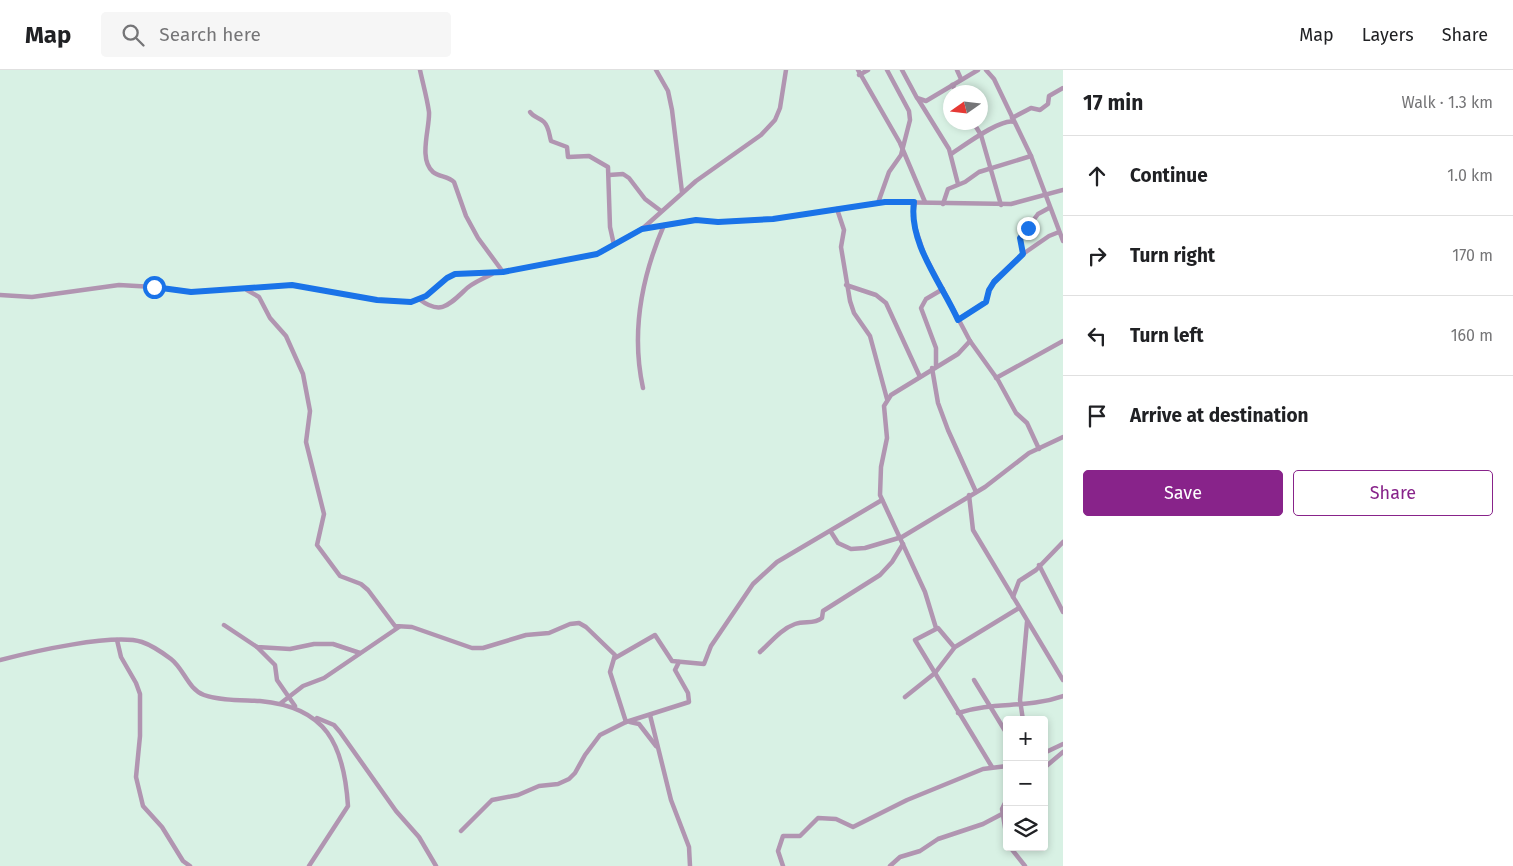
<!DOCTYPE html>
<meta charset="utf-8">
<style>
body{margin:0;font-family:"Fira Sans",sans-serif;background:#f6f6f6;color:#202124}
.controls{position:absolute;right:15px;bottom:15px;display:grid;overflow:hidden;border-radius:5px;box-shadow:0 2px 8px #0003}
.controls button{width:45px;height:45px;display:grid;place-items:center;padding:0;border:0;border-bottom:1px solid #e0e0e0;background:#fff;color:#202124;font:25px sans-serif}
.compass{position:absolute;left:943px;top:15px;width:45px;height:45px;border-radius:50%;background:#fff;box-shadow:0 2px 8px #0003;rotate:256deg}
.stop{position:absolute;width:15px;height:15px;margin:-11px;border:4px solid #1a73e8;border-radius:50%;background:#fff}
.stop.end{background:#1a73e8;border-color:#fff;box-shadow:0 1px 5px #0008}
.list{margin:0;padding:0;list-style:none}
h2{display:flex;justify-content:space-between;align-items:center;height:65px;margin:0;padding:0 20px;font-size:21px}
h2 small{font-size:16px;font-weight:400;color:#757577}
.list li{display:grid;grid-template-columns:32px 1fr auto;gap:15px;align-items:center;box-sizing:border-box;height:80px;padding:0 20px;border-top:1px solid #e0e0e0}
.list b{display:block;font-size:19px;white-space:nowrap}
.list em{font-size:16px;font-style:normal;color:#757577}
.actions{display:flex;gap:10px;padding:15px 20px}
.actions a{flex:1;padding:11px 0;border:1px solid #88238a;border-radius:5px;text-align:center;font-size:18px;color:#88238a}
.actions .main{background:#88238a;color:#fff}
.icon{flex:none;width:28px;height:28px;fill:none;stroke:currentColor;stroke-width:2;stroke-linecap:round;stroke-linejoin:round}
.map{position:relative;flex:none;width:1063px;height:796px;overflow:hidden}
header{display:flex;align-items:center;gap:30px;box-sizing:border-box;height:70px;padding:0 25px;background:#fff;border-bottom:1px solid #e0e0e0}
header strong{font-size:24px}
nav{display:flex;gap:28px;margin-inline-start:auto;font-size:18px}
.search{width:350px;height:45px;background:#f6f6f6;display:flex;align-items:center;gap:12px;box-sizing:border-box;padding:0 18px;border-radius:5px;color:#757577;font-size:19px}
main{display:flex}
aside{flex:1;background:#fff}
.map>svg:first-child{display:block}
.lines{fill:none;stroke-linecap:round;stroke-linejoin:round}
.street{stroke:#b195b1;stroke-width:4.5}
.route{stroke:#1a73e8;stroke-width:6}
</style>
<header>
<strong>Map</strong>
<div class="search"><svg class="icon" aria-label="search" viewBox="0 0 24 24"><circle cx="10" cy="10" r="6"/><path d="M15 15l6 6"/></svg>Search here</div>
<nav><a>Map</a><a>Layers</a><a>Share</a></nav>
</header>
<main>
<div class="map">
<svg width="1063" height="796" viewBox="0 0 1063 796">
<rect width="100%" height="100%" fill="#d8f1e4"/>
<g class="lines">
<g class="street">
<path d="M420,0C423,14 427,28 429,42C430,58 418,89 433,102C439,107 448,106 454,112L466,146L478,168L503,202"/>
<polyline points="656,0 668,21 672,40 682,122"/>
<polyline points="858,0 900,73 925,132"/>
<polyline points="902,0 917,28 926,31 978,0"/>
<polyline points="957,0 961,9"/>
<polyline points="986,0 994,9 1031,86 1063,171"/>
<polyline points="859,5 868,0"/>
<polyline points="952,15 957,22"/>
<polyline points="918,29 949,79 958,114"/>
<path d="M530,42C534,48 539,47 544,52C549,57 549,64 551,71L567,77L568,87L589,86L608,97L610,157L614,175"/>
<polyline points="1012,48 1031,38 1040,40 1048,34 1049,26 1063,18"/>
<polyline points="973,52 981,65 1001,135"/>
<path d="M951,84C962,77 1002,47 1014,52"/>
<polyline points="609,105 623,104 629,108 645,129 661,141"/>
<polyline points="915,132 913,146 915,157 924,184 970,271 998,310 1016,343 1027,353 1039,379"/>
<polyline points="878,133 889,102 901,85 910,50 909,41 887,0"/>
<polyline points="943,134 948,119 965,112 979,102 1031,86"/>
<polyline points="837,139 844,160 841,177 850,231 854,243 870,266 887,329"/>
<polyline points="642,159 696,150 718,152 773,149 885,132 1011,134 1063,120"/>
<polyline points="1023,184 1049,166 1059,162"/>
<polyline points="846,215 876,225 886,233 920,307"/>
<polyline points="247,220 259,227 270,248 286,266 303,304 310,341 306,372 324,444 317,475 340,506 361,514 368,520 395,556 412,557 472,578 483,578 526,565 549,563 570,554 579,553 586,557 615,585 610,602 626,652 689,632 688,623 675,600 679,592"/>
<polyline points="0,225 32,227 119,215 154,217 191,222 292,215 377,230 411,232 426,226 447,208 455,204 503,202 597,184 642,159 696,111 761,65 775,50 780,38 786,0"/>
<path d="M419,229C440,245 448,236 464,221C471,213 483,209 492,204"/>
<polyline points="959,249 986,232 989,220 994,211 1023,184 1020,168 1038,144 1049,138"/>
<polyline points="936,296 936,278 921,238 926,229 943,219"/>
<polyline points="932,298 938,333 948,360 976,422"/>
<polyline points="996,308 1063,271"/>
<path d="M643,318C631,263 642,206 664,155"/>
<polyline points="969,425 973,460 1063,610"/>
<polyline points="831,462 838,473 851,479 865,478 902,467 985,417 1029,383 1063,367"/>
<polyline points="1039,495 1063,542"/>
<polyline points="1013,527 1019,511 1036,500 1063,472"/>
<polyline points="224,555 257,577 290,579 314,574 333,574 360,583"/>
<polyline points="936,558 925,522 880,425 881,397 887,368 884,336 891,325 958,284 970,271"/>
<polyline points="117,570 121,587 136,613 140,624 140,666 136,707 143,736 162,757 183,791 190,796"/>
<polyline points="257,577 275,595 277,610 295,636"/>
<polyline points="954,577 938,558 915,570 992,697"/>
<path d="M760,582C771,572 781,559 795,554C805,550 813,555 822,548L823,541L880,505L892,492L903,474"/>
<polyline points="615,588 655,565 672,591 704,594 711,576 753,514 777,492 882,430"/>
<path d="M0,590C31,582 113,563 142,572C151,575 163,583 171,589C184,599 188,619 204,625C221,631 242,630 260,631C326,637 344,674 348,736L309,796"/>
<polyline points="974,610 1007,664"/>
<polyline points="905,627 935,603 955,577 1019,538"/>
<polyline points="281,633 303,616 324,608 399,557"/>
<path d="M958,643C995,631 1026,639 1063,626"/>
<polyline points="650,645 671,730 689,777 690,796"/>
<polyline points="317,648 334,655 340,662 396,741 419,767 436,796"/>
<polyline points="1023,650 1020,630 1027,552"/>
<polyline points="630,652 639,654 656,676"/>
<polyline points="1044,683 1063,674"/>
<polyline points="1044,698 1063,682"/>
<polyline points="1007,729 1002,739 1007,770"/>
<polyline points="461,761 492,730 518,725 539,716 558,714 569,709 575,703 585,685 600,665 626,652"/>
<polyline points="1010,777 1025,796"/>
<polyline points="783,796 778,781 783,766 800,766 818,748 836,749 853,757 907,730 983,699 1007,696"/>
<polyline points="890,796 900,787 920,781 938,769 983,754 1002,744"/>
</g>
</g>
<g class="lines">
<path class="route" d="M154,217L191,222L292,215L377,230L411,232L426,226L447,208L455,204L503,202L597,184L642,159L696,150L718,152L773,149L885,132H914C908,173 942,214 958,250L986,232L989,220L994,212L1023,184L1020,168L1028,158"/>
</g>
</svg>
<div class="controls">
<button>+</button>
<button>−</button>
<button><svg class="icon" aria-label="layers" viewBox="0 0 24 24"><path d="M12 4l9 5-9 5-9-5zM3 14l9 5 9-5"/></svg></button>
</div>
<svg class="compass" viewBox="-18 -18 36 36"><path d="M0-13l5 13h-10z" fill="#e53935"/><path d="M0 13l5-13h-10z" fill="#757577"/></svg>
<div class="stop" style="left:154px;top:217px"></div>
<div class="stop end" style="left:1028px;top:158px"></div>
</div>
<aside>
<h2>17 min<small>Walk · 1.3 km</small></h2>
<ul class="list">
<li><svg class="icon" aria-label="ahead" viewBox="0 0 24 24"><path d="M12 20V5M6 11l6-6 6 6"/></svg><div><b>Continue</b></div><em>1.0 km</em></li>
<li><svg class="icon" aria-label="right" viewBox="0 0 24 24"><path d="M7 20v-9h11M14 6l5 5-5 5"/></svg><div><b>Turn right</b></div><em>170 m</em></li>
<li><svg class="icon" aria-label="left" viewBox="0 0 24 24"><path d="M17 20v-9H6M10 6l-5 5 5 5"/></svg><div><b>Turn left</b></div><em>160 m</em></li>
<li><svg class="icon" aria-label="arrive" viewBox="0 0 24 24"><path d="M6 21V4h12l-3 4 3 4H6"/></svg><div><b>Arrive at destination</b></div></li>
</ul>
<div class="actions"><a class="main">Save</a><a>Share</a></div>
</aside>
</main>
